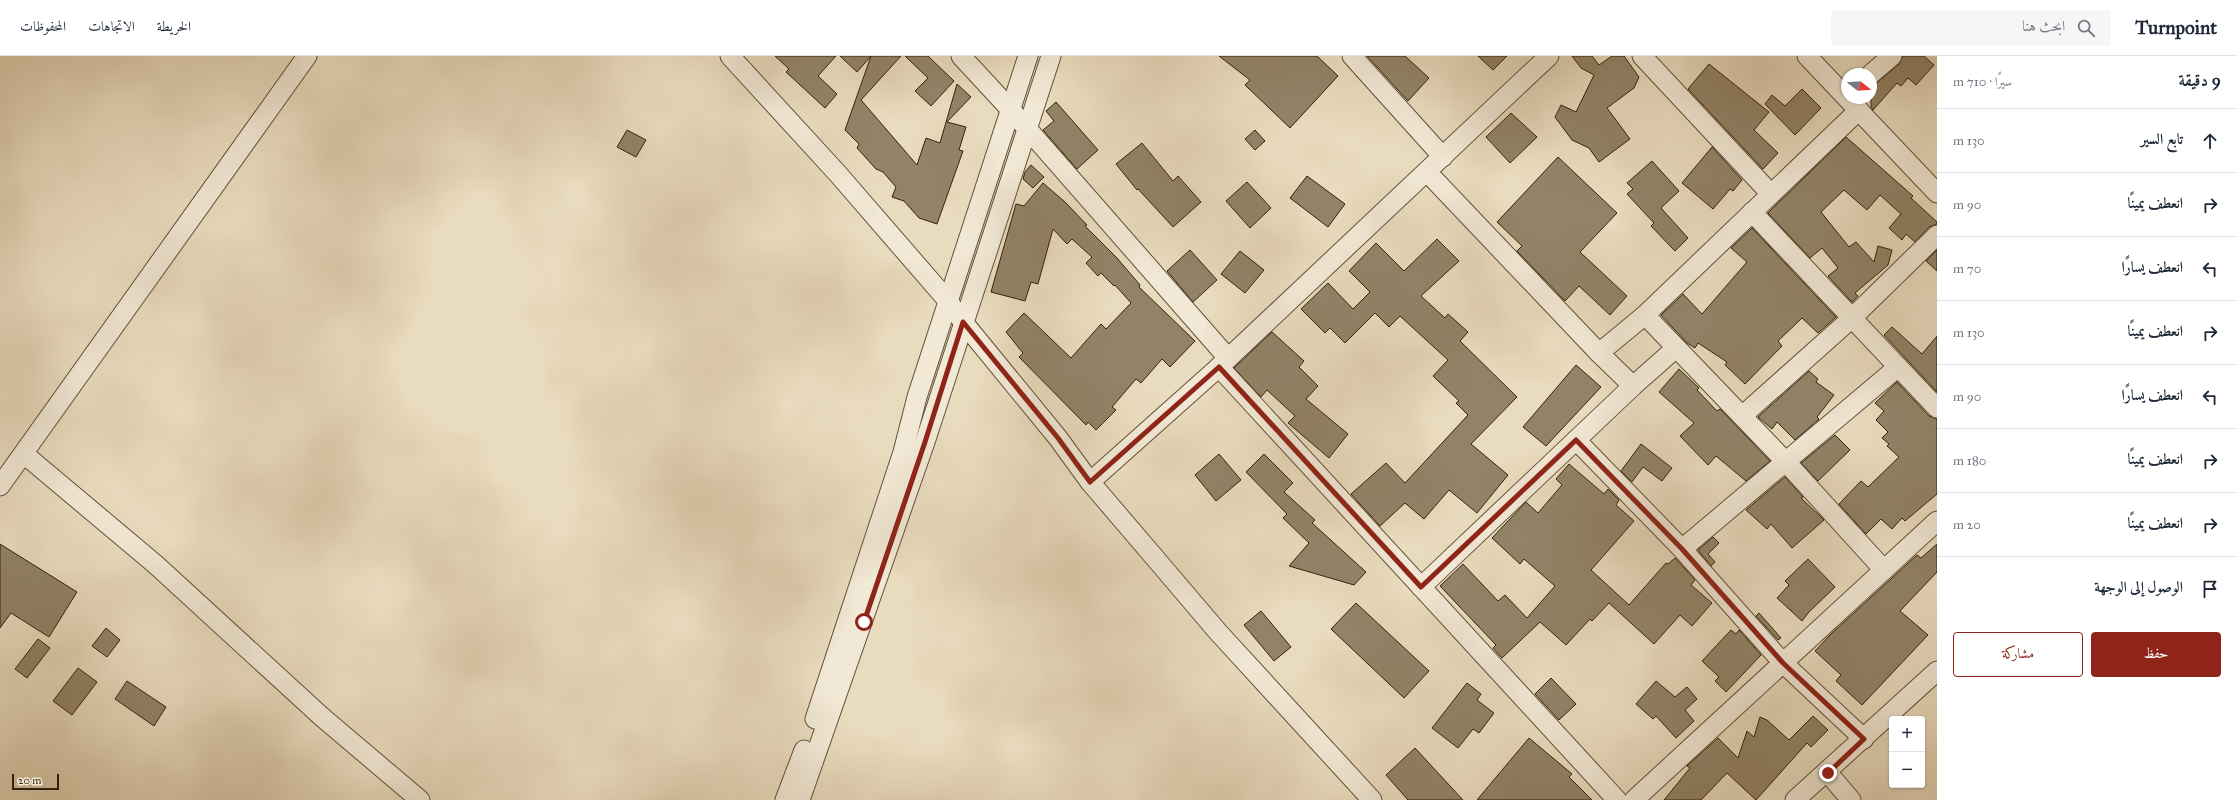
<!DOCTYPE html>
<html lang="ar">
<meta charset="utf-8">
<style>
body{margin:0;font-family:"IM FELL Great Primer",Amiri,serif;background:#f6f6f7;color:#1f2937;direction:rtl}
.controls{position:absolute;right:12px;bottom:12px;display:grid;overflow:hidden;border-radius:4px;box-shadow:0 1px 3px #0004}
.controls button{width:36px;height:36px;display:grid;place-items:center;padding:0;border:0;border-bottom:1px solid #e0e1e3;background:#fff;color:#1f2937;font:20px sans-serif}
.compass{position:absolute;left:1841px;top:12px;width:36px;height:36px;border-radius:50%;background:#fff;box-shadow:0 1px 3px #0004;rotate:107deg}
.scale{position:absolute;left:12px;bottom:10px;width:47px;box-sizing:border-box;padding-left:4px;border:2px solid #34230a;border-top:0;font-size:11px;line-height:14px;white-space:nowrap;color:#34230a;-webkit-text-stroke:3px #f1e8d5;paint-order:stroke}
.stop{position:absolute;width:12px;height:12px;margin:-9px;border:3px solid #8f2418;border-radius:50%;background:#fff}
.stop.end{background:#8f2418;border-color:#fff;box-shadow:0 1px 4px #0008}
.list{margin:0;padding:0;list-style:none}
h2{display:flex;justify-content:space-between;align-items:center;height:52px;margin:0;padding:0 16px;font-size:17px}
h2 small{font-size:13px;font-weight:400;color:#747a83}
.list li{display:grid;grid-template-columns:26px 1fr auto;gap:12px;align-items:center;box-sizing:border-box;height:64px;padding:0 16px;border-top:1px solid #e0e1e3}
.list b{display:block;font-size:15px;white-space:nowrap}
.list em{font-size:13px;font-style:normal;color:#747a83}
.actions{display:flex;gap:8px;padding:12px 16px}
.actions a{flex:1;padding:9px 0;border:1px solid #8f2418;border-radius:4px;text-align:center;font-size:14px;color:#8f2418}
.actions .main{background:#8f2418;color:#fff}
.icon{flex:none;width:22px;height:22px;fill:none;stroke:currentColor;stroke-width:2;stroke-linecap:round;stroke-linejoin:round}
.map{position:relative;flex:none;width:1937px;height:744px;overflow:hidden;direction:ltr}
header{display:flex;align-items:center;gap:24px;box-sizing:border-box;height:56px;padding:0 20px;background:#fff;border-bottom:1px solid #e0e1e3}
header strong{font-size:19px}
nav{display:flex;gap:22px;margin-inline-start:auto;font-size:14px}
.search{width:280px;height:36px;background:#f6f6f7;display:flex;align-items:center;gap:10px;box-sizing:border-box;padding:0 14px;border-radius:4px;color:#747a83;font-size:15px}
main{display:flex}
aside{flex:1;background:#fff}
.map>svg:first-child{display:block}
.building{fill:#928368;stroke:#34230a}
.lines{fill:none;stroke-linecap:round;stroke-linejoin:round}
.minor-casing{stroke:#615137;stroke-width:21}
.minor{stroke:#f1e8d5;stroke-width:19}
.route{stroke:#8f2418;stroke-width:5}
</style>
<header>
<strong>Turnpoint</strong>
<div class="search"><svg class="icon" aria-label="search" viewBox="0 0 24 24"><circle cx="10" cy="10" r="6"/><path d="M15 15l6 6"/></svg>ابحث هنا</div>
<nav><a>الخريطة</a><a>الاتجاهات</a><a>المحفوظات</a></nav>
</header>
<main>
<aside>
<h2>9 دقيقة<small>سيرًا · 710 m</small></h2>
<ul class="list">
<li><svg class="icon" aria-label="ahead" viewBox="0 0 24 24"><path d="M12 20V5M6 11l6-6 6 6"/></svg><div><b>تابع السير</b></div><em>130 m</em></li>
<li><svg class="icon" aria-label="right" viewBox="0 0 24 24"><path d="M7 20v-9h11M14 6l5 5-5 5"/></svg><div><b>انعطف يمينًا</b></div><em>90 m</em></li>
<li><svg class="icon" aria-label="left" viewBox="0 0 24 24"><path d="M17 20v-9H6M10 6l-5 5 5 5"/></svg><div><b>انعطف يسارًا</b></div><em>70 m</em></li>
<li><svg class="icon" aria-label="right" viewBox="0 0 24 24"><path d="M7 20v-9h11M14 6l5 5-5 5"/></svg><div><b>انعطف يمينًا</b></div><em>130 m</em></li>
<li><svg class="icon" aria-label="left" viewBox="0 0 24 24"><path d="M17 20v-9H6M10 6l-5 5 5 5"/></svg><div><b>انعطف يسارًا</b></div><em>90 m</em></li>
<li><svg class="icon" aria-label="right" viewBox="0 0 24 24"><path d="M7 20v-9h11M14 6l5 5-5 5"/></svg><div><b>انعطف يمينًا</b></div><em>180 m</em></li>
<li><svg class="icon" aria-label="right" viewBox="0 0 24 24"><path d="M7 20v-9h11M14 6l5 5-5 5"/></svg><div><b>انعطف يمينًا</b></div><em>20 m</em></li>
<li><svg class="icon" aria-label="arrive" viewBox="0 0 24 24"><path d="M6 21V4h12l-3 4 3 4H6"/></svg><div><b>الوصول إلى الوجهة</b></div></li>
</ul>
<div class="actions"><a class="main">حفظ</a><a>مشاركة</a></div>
</aside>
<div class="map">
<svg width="1937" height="744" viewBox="0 0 1937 744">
<rect width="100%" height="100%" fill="#e9dbbe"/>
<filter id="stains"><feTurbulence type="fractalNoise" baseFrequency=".005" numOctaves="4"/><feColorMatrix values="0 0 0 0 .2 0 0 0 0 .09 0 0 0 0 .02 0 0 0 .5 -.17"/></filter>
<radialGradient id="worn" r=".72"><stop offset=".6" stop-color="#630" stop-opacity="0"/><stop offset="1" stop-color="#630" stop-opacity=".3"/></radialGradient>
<g class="building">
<polygon points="775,0 836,0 818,20 837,38 825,52 786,16 789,13"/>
<polygon points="840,0 901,0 861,44 917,109 926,82 940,87 957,28 971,41 947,66 966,71 959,94 963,95 937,168 919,162 904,145 892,141 896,131 883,116 876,113 857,92 859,88 845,74 871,0 857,16"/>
<polygon points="905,0 928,0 954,25 931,50 915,35 928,22"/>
<polygon points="1219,0 1317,0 1338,20 1290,72 1245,29 1250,24"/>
<polygon points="1367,0 1405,0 1429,22 1408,45"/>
<polygon points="1478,0 1507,0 1493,14"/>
<polygon points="1572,0 1592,0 1599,9 1612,0 1624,0 1639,21 1634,32 1607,52 1630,83 1599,106 1589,92 1572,84 1555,61 1561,49 1576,56 1594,19 1581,12"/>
<polygon points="1903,0 1924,0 1934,9 1916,29 1908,22 1901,30 1897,27 1873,54 1871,51 1871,29 1878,26 1899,8"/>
<polygon points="1709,8 1769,56 1754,74 1778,97 1763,113 1688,33"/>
<polygon points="1802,33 1821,52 1795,79 1765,48 1772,39 1785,50"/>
<polygon points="1056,46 1098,94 1077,113 1043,74 1054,65 1046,55"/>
<polygon points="1511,57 1537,81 1510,107 1486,81"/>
<polygon points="627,74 646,84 636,101 617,91"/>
<polygon points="1255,74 1265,85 1255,94 1245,83"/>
<polygon points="1846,81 1913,140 1911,142 1937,166 1937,168 1929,171 1915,186 1906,178 1902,184 1889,172 1901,158 1880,139 1867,154 1844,134 1821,156 1849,191 1856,186 1874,206 1878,190 1892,194 1888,209 1855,237 1858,240 1852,246 1828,220 1838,212 1822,192 1810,202 1768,157"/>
<polygon points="1142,87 1173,125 1178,120 1201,146 1173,171 1138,133 1137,134 1116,108"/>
<polygon points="1712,91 1742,124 1733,135 1730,133 1713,153 1682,127"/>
<polygon points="1558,101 1617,157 1580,196 1627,240 1610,259 1579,230 1565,245 1517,195 1522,190 1497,166"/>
<polygon points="1652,105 1679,135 1661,152 1688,182 1675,195 1651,170 1654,167 1627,138 1633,133 1627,127"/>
<polygon points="1031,109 1044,121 1033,132 1023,123 1025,116"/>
<polygon points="1307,120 1345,148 1328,171 1290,142"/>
<polygon points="1247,126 1271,152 1250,172 1226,145"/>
<polygon points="1043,127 1065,146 1087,169 1085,170 1117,202 1140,229 1139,231 1195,285 1170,311 1162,303 1141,327 1136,323 1112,351 1116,354 1096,374 1088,366 1086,369 1019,301 1023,297 1006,276 1024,257 1071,302 1101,268 1106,273 1131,247 1115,229 1114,230 1101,217 1098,220 1086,207 1092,201 1072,183 1067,188 1053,173 1038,228 1031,226 1025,245 991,236 1016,148 1024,150"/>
<polygon points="1752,172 1836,261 1818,277 1802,262 1778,285 1782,290 1745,328 1725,309 1727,306 1698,287 1695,292 1687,287 1661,259 1683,238 1702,258 1747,206 1731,192"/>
<polygon points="1437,183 1459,205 1421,240 1445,262 1448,258 1468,276 1460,285 1517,341 1471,388 1508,419 1477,457 1449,434 1424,463 1405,447 1380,470 1351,438 1386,407 1405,427 1468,359 1456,347 1459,345 1433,320 1448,304 1400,260 1389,271 1375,257 1345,287 1330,272 1325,277 1301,253 1328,227 1353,253 1370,236 1349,215 1376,187 1404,215"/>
<polygon points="1190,194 1217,224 1193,246 1167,215"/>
<polygon points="1937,194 1937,215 1926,205"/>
<polygon points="1240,195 1264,214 1245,237 1221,218"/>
<polygon points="1892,271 1922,298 1937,280 1937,336 1884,279"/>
<polygon points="1272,276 1304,305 1299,311 1318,330 1306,343 1348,378 1329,402 1288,367 1295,360 1267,334 1261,341 1234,312"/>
<polygon points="1576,309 1601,331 1546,390 1523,371"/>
<polygon points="1679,313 1699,332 1697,334 1717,355 1720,353 1770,405 1746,425 1716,400 1708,409 1680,380 1694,367 1659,336"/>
<polygon points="1809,315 1818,323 1816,326 1834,339 1817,361 1819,363 1795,384 1777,366 1772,373 1758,361"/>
<polygon points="1897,326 1929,360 1937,363 1937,438 1905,465 1902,462 1892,473 1881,463 1866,478 1839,448 1861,425 1868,431 1899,401 1887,390 1889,388 1882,382 1888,376 1876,364 1884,355 1875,347"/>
<polygon points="1835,379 1850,394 1818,425 1801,407"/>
<polygon points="1641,388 1672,412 1662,425 1643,411 1632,426 1621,415"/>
<polygon points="1219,398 1241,424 1216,445 1195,419"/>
<polygon points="1264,398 1293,427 1284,436 1315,464 1312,467 1366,516 1354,529 1289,510 1309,487 1283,462 1287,458 1246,416"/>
<polygon points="1569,408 1604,438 1608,433 1619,444 1616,449 1634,465 1591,514 1629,549 1666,507 1668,508 1675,502 1695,524 1691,529 1712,547 1692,570 1680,559 1654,588 1609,547 1592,565 1590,563 1566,589 1540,566 1502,602 1493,592 1496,589 1440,530 1463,508 1498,545 1505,539 1527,562 1555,530 1524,503 1520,508 1492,482 1526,446 1538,457 1562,429 1556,423"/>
<polygon points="1785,421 1803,441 1801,442 1824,464 1792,492 1771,468 1767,473 1746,454"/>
<polygon points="1713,481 1719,487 1708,498 1715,506 1711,510 1698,494"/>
<polygon points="0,488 77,536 49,581 11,557 0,572"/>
<polygon points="1937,488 1937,516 1900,555 1928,579 1862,649 1836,625 1841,619 1815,595 1830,579 1917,499 1921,502"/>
<polygon points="1808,503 1835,531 1809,556 1802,565 1777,542 1789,529 1785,525"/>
<polygon points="1356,547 1429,615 1404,642 1331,573"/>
<polygon points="1261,555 1291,591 1274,605 1244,569"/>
<polygon points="1759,557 1781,582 1778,584 1756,560"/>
<polygon points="106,572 120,584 107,601 92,590"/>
<polygon points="1731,574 1736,578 1739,574 1761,599 1726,636 1715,625 1719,621 1702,605"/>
<polygon points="38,583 50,592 27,622 15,613"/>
<polygon points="78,612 97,626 72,659 53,645"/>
<polygon points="1551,622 1576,648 1559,664 1535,638"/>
<polygon points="127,625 166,651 154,670 115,643"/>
<polygon points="1656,625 1675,641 1687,631 1697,643 1685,654 1694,665 1676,682 1656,660 1653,663 1636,648"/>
<polygon points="1467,627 1481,638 1477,644 1494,657 1479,677 1473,673 1458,692 1432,672"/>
<polygon points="1813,660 1828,674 1811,691 1807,687 1756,744 1727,717 1701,744 1664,744 1690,712 1687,710 1718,682 1738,702 1747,675 1754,681 1760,661 1767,664 1789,684"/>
<polygon points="1529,682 1572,718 1569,721 1592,744 1477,744"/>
<polygon points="1415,692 1463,744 1408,744 1386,719"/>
</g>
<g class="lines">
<defs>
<g id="minor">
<polyline points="730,0 838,118 948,245 963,266 1058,382 1090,426 1155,502 1218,576 1372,744"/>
<polyline points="961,0 1010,53 1228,302"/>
<polyline points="1352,0 1443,101"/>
<polyline points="1642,0 1770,137"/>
<polyline points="1807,0 1937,137"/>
<polyline points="1871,18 1892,0"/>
<polyline points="1859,54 1645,259 1786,406 1884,514"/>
<polyline points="1427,116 1599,297 1633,330"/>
<polyline points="1752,156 1937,352"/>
<polyline points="1599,297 1645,259"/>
<polyline points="1219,311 1617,744"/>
<polyline points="1742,360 1852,262 1937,179"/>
<polyline points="1576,384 1682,493 1783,607 1864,683"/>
<polyline points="24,398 155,508 322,661 420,744"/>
<polyline points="1090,426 1219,311 1549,0"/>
<polyline points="0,430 307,0"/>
<polyline points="1682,493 1898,311"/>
<polyline points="1421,531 1633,330 1676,292"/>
<polyline points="815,663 903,396 917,341 1028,0"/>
<polyline points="1828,717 1851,744"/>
<polyline points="785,744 804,694"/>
<polyline points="800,744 925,386 1051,0"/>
<polyline points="1634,744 1937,465"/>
<polyline points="1795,744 1937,615"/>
</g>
</defs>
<use href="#minor" class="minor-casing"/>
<use href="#minor" class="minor"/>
</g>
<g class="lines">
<polyline class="route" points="864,566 925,386 963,266 1058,382 1090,426 1219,311 1421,531 1576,384 1682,493 1783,607 1864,683 1828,717"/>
</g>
<rect width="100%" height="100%" filter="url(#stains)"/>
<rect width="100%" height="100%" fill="url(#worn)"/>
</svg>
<div class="controls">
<button>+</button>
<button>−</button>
</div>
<svg class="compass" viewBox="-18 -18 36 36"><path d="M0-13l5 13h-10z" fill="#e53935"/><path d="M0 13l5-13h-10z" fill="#747a83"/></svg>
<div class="scale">20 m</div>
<div class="stop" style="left:864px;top:566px"></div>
<div class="stop end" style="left:1828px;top:717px"></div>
</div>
</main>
